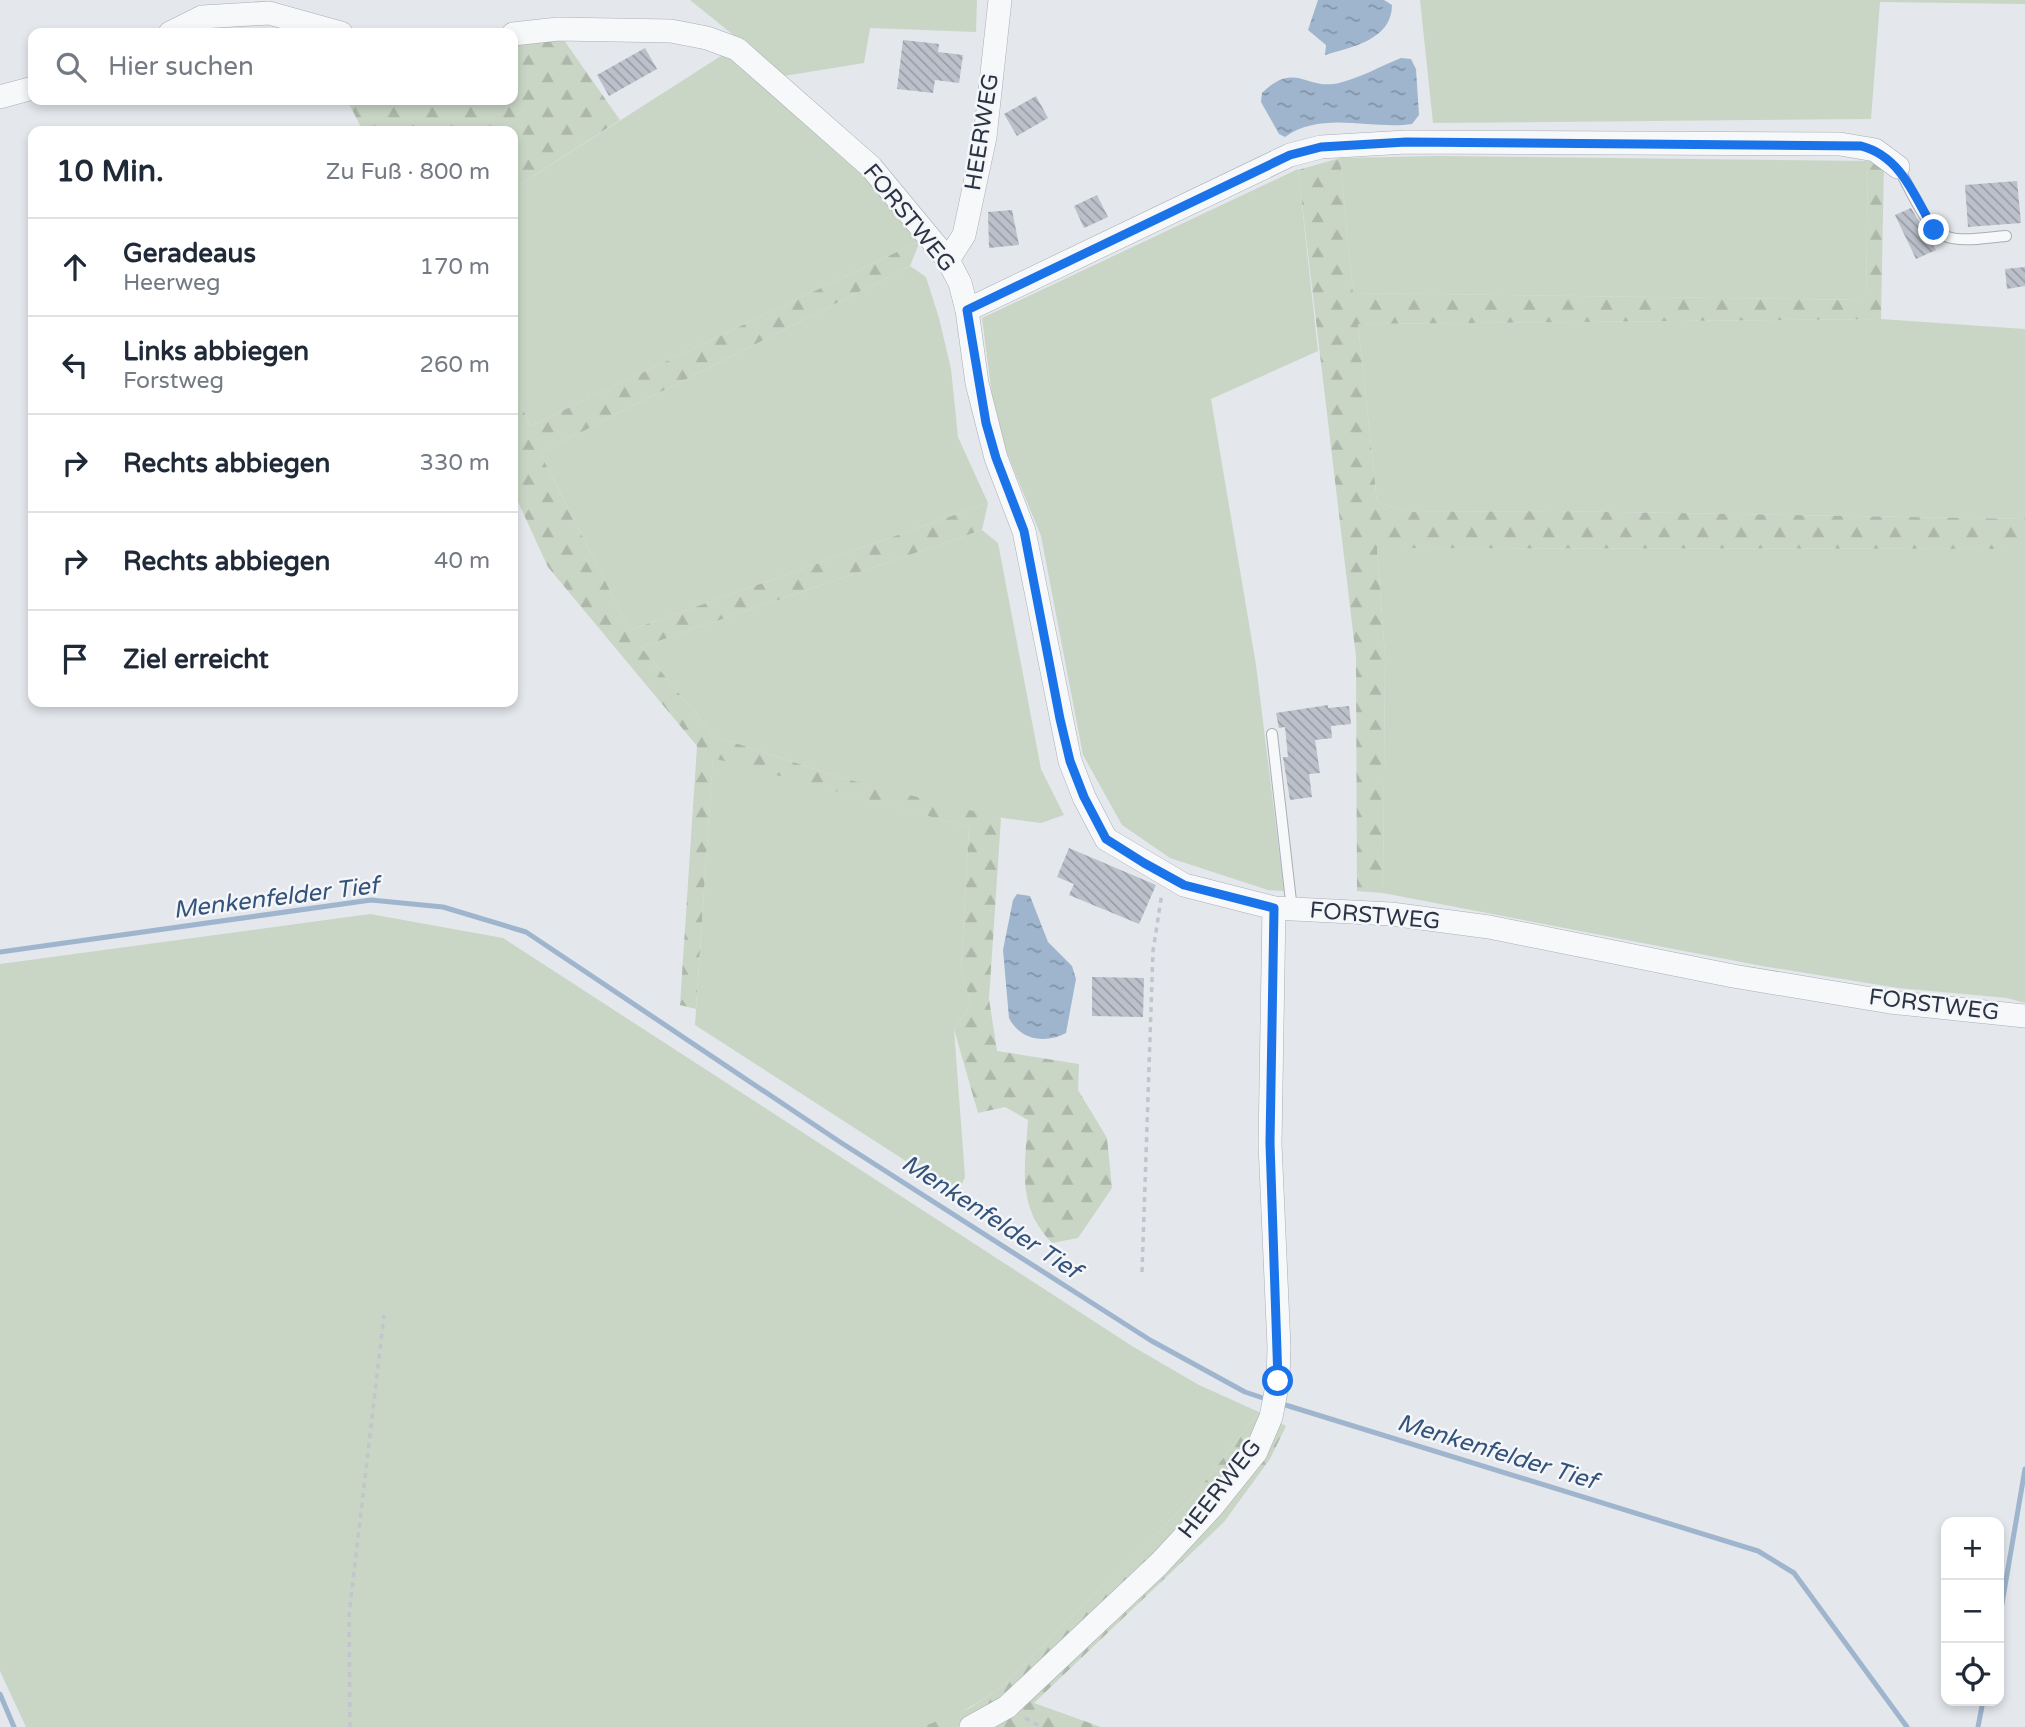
<!DOCTYPE html>
<html lang="de">
<meta charset="utf-8">
<style>
body{margin:0;font-family:"Varela Round",sans-serif;background:#f2f2f3;color:#1f2937}
.controls{position:absolute;right:21px;bottom:21px;display:grid;overflow:hidden;border-radius:14px;box-shadow:0 4px 10px #0003}
.controls button{width:63px;height:63px;display:grid;place-items:center;padding:0;border:0;border-bottom:2px solid #e0e1e3;background:#fff;color:#1f2937;font:35px sans-serif}
.stop{position:absolute;width:21px;height:21px;margin:-16px;border:5px solid #1a73e8;border-radius:50%;background:#fff}
.stop.end{background:#1a73e8;border-color:#fff;box-shadow:0 2px 7px #0008}
.list{margin:0;padding:0;list-style:none}
h2{display:flex;justify-content:space-between;align-items:center;height:91px;margin:0;padding:0 28px;font-size:30px}
h2 small{font-size:23px;font-weight:400;color:#747a83}
.list li{display:grid;grid-template-columns:46px 1fr auto;gap:21px;align-items:center;box-sizing:border-box;height:98px;padding:0 28px;border-top:2px solid #e0e1e3}
.list b{display:block;font-size:26px;white-space:nowrap}
.list p{margin:0;font-size:23px;white-space:nowrap;color:#747a83}
.list em{font-size:23px;font-style:normal;color:#747a83}
.icon{flex:none;width:38px;height:38px;fill:none;stroke:currentColor;stroke-width:2;stroke-linecap:round;stroke-linejoin:round}
.map{position:relative;flex:none;width:2025px;height:1727px;overflow:hidden}
.search{position:absolute;background:#fff;box-shadow:0 4px 10px #0003;left:28px;top:28px;width:490px;height:77px;display:flex;align-items:center;gap:18px;box-sizing:border-box;padding:0 24px;border-radius:14px;color:#747a83;font-size:26px}
.panel{position:absolute;background:#fff;box-shadow:0 4px 10px #0003;left:28px;top:126px;width:490px;height:581px;border-radius:14px}
.map>svg:first-child{display:block}
.green{fill:#c9d6c5}
.forest{fill:url(#forest-firs)}
.water{fill:url(#water-ripples)}
.lines{fill:none;stroke-linecap:round;stroke-linejoin:round}
.stream{stroke:#9eb5cd;stroke-width:5}
.building{fill:url(#building-back-hatch)}
.service-casing{stroke:#a9aeb7;stroke-width:12}
.minor-casing{stroke:#a9aeb7;stroke-width:24}
.path{stroke:#c2c5cb;stroke-width:3.5;stroke-dasharray:5 5;stroke-linecap:butt}
.service{stroke:#f7f8fa;stroke-width:10}
.minor{stroke:#f7f8fa;stroke-width:23}
.route{stroke:#1a73e8;stroke-width:9}
.labels{text-anchor:middle;dominant-baseline:central;stroke-width:5;stroke-linejoin:round;paint-order:stroke}
.street-label{font-size:23px;fill:#2b3445;stroke:#f4f6f9}
.water-label{font-size:24px;font-style:italic;fill:#33537b;stroke:#f4f6f9}
</style>
<div class="map">
<svg width="2025" height="1727" viewBox="0 0 2025 1727">
<defs>
<pattern id="forest-firs" width="22" height="20" patternUnits="userSpaceOnUse" patternTransform="scale(1.75)"><rect width="22" height="20" fill="#c9d6c5"/><path d="M5 1l3.5 6h-7zM16 11l3.5 6h-7z" fill="#adb8ab"/></pattern>
<pattern id="water-ripples" width="26" height="14" patternUnits="userSpaceOnUse" patternTransform="scale(1.75)"><rect width="26" height="14" fill="#9eb5cd"/><path d="M2 4q2-2 4 0t4 0M15 11q2-2 4 0t4 0" fill="none" stroke="#8194a8"/></pattern>
<pattern id="building-back-hatch" width="6" height="6" patternUnits="userSpaceOnUse" patternTransform="scale(1.75)"><rect width="6" height="6" fill="#bbc0ca"/><path d="M-1 5l2 2M0 0l6 6M5-1l2 2" fill="none" stroke="#989da6"/></pattern>
</defs>
<rect width="100%" height="100%" fill="#e4e7ec"/>
<g class="green">
<polygon points="690,0 977,0 976,32 870,28 864,63 784,76"/>
<polygon points="1420,0 2025,0 2025,4 1880,2 1871,119 1433,123"/>
<polygon points="724,54 771,87 867,174 920,241 530,426 513,385 513,189"/>
<polygon points="1438,156 1868,161 1866,300 1353,293 1340,158"/>
<polygon points="1298,169 1318,351 1211,399 1256,665 1284,891 1268,890 1170,858 1122,825 1083,755 1041,536 996,426 982,318"/>
<polygon points="910,266 926,277 939,318 951,369 958,437 988,503 630,630 540,453"/>
<polygon points="1881,319 2025,329 2025,519 1556,511 1410,512 1377,502 1358,324"/>
<polygon points="982,530 998,543 1041,769 1064,815 1041,823 981,815 842,778 714,736 641,647"/>
<polygon points="1377,548 2025,549 2025,1003 2007,998 1898,988 1762,966 1383,893 1385,656"/>
<polygon points="713,757 969,827 961,969 971,1004 954,1029 965,1177 957,1194 695,1025"/>
<path d="M370,914L503,938L1132,1346L1199,1385L1259,1412L1192,1498L1002,1687C976,1704 952,1720 922,1727H26L0,1671V964Z"/>
</g>
<g class="forest">
<polygon points="561,36 620,120 513,189 513,131 363,131 347,100 513,100 513,41"/>
<polygon points="1340,158 1353,293 1866,300 1868,161 1884,162 1881,319 1358,324 1377,502 1410,512 1556,511 2025,519 2025,549 1377,548 1385,656 1383,893 1357,891 1356,657 1298,170"/>
<path d="M920,241L910,266L540,453L630,630L988,503L982,530L641,647L714,736L842,778L1001,818L989,999L997,1051L1079,1064L1078,1090L1107,1138L1112,1188L1078,1238L1052,1243C1016,1206 1025,1167 1028,1120L1005,1107L978,1113L954,1029L971,1004L961,969L969,827L713,758L696,1009L680,1005L697,746L548,567L513,491V385L530,426Z"/>
<polygon points="1259,1412 1286,1426 1270,1459 1224,1522 1034,1703 1101,1727 922,1727 970,1708 1002,1687 1192,1498"/>
</g>
<g class="water">
<path d="M1318,0H1384L1392,5C1392,40 1351,47 1325,55L1326,45L1308,30Z"/>
<path d="M1401,58L1411,59L1416,69L1419,115L1412,124C1372,130 1322,110 1285,137L1279,134L1261,102L1262,93C1296,60 1306,91 1339,83C1360,78 1381,66 1401,58Z"/>
<path d="M1017,894L1030,896L1048,942L1072,966L1076,979L1066,1033C1045,1044 1020,1040 1009,1018L1003,950L1013,900Z"/>
</g>
<g class="lines">
<g class="stream">
<polyline points="0,952 371,900 443,907 526,932 840,1142 1150,1340 1245,1392 1269,1400"/>
<polyline points="1279,1403 1758,1551 1794,1573 1907,1727"/>
<polyline points="1999,1621 2025,1469"/>
<polyline points="0,1694 14,1727"/>
<polyline points="1978,1727 1983,1701"/>
</g>
</g>
<g class="building">
<polygon points="903,40 939,44 938,52 963,55 959,83 935,80 933,93 897,89"/>
<polygon points="645,48 657,69 609,96 597,75"/>
<polygon points="1036,96 1048,118 1017,136 1004,114"/>
<polygon points="2017,181 2021,223 1968,227 1965,185"/>
<polygon points="1097,195 1108,217 1084,228 1074,206"/>
<polygon points="1911,208 1936,250 1916,259 1895,215"/>
<polygon points="1012,210 1019,245 989,248 988,212"/>
<polygon points="2025,267 2025,286 2007,289 2005,269"/>
<polygon points="1328,705 1328,708 1349,706 1351,724 1331,726 1332,738 1315,740 1320,773 1309,774 1312,797 1290,800 1283,757 1288,757 1285,727 1279,728 1276,713"/>
<polygon points="1069,848 1156,885 1139,924 1069,895 1074,884 1057,877"/>
<polygon points="1092,977 1144,978 1143,1017 1092,1016"/>
</g>
<g class="lines">
<defs>
<g id="service">
<path d="M1898,167C1908,184 1927,230 1945,236C1962,243 1988,237 2006,236"/>
<polyline points="1272,734 1292,910"/>
</g>
<g id="minor">
<polyline points="170,33 202,17 269,13 341,33"/>
<polyline points="513,34 558,29 671,31 707,38 737,49 871,167 948,260 960,283 967,310 977,383 996,458 1024,531 1070,761 1084,797 1106,839 1184,885 1274,908 1391,914 1489,927 1733,976 1890,1002 2025,1016"/>
<polyline points="0,97 33,88"/>
<polyline points="948,260 964,235 985,137 1000,0"/>
<polyline points="967,310 1290,155 1321,147 1406,142 1840,144 1875,150 1898,167"/>
<polyline points="971,1727 1007,1707 1159,1564 1211,1508 1256,1452 1271,1417 1278,1381 1279,1347 1270,1144 1274,908"/>
</g>
</defs>
<use href="#service" class="service-casing"/>
<use href="#minor" class="minor-casing"/>
<g class="path">
<polyline points="1142,1272 1153,951 1162,893"/>
<polyline points="1025,1718 1042,1727"/>
<polyline points="350,1727 349,1615 384,1315"/>
</g>
<use href="#service" class="service"/>
<use href="#minor" class="minor"/>
</g>
<g class="lines">
<path class="route" d="M1278,1381L1270,1143L1274,908L1184,885L1144,863L1106,839L1084,797L1070,761L1060,719L1024,531L996,458L986,423L967,310L1290,155L1321,147L1406,142L1861,146C1901,156 1915,197 1934,230"/>
</g>
<g class="labels">
<g class="street-label">
<text transform="translate(982 132) rotate(-81)">HEERWEG</text>
<text transform="translate(909 218) rotate(51)">FORSTWEG</text>
<text transform="translate(1375 916) rotate(5)">FORSTWEG</text>
<text transform="translate(1934 1005) rotate(7)">FORSTWEG</text>
<text transform="translate(1220 1489) rotate(-52)">HEERWEG</text>
</g>
<g class="water-label">
<text transform="translate(276 898) rotate(-7)">Menkenfelder Tief</text>
<text transform="translate(991 1217) rotate(33)">Menkenfelder Tief</text>
<text transform="translate(1497 1452) rotate(17)">Menkenfelder Tief</text>
</g>
</g>
</svg>
<div class="controls">
<button>+</button>
<button>−</button>
<button><svg class="icon" aria-label="locate" viewBox="0 0 24 24"><circle cx="12" cy="12" r="6"/><path d="M12 2v4M12 18v4M2 12h4M18 12h4"/></svg></button>
</div>
<div class="stop" style="left:1278px;top:1381px"></div>
<div class="stop end" style="left:1934px;top:230px"></div>
<div class="search"><svg class="icon" aria-label="search" viewBox="0 0 24 24"><circle cx="10" cy="10" r="6"/><path d="M15 15l6 6"/></svg>Hier suchen</div>
<section class="panel">
<h2>10 Min.<small>Zu Fuß · 800 m</small></h2>
<ul class="list">
<li><svg class="icon" aria-label="ahead" viewBox="0 0 24 24"><path d="M12 20V5M6 11l6-6 6 6"/></svg><div><b>Geradeaus</b><p>Heerweg</p></div><em>170 m</em></li>
<li><svg class="icon" aria-label="left" viewBox="0 0 24 24"><path d="M17 20v-9H6M10 6l-5 5 5 5"/></svg><div><b>Links abbiegen</b><p>Forstweg</p></div><em>260 m</em></li>
<li><svg class="icon" aria-label="right" viewBox="0 0 24 24"><path d="M7 20v-9h11M14 6l5 5-5 5"/></svg><div><b>Rechts abbiegen</b></div><em>330 m</em></li>
<li><svg class="icon" aria-label="right" viewBox="0 0 24 24"><path d="M7 20v-9h11M14 6l5 5-5 5"/></svg><div><b>Rechts abbiegen</b></div><em>40 m</em></li>
<li><svg class="icon" aria-label="arrive" viewBox="0 0 24 24"><path d="M6 21V4h12l-3 4 3 4H6"/></svg><div><b>Ziel erreicht</b></div></li>
</ul>
</section>
</div>
